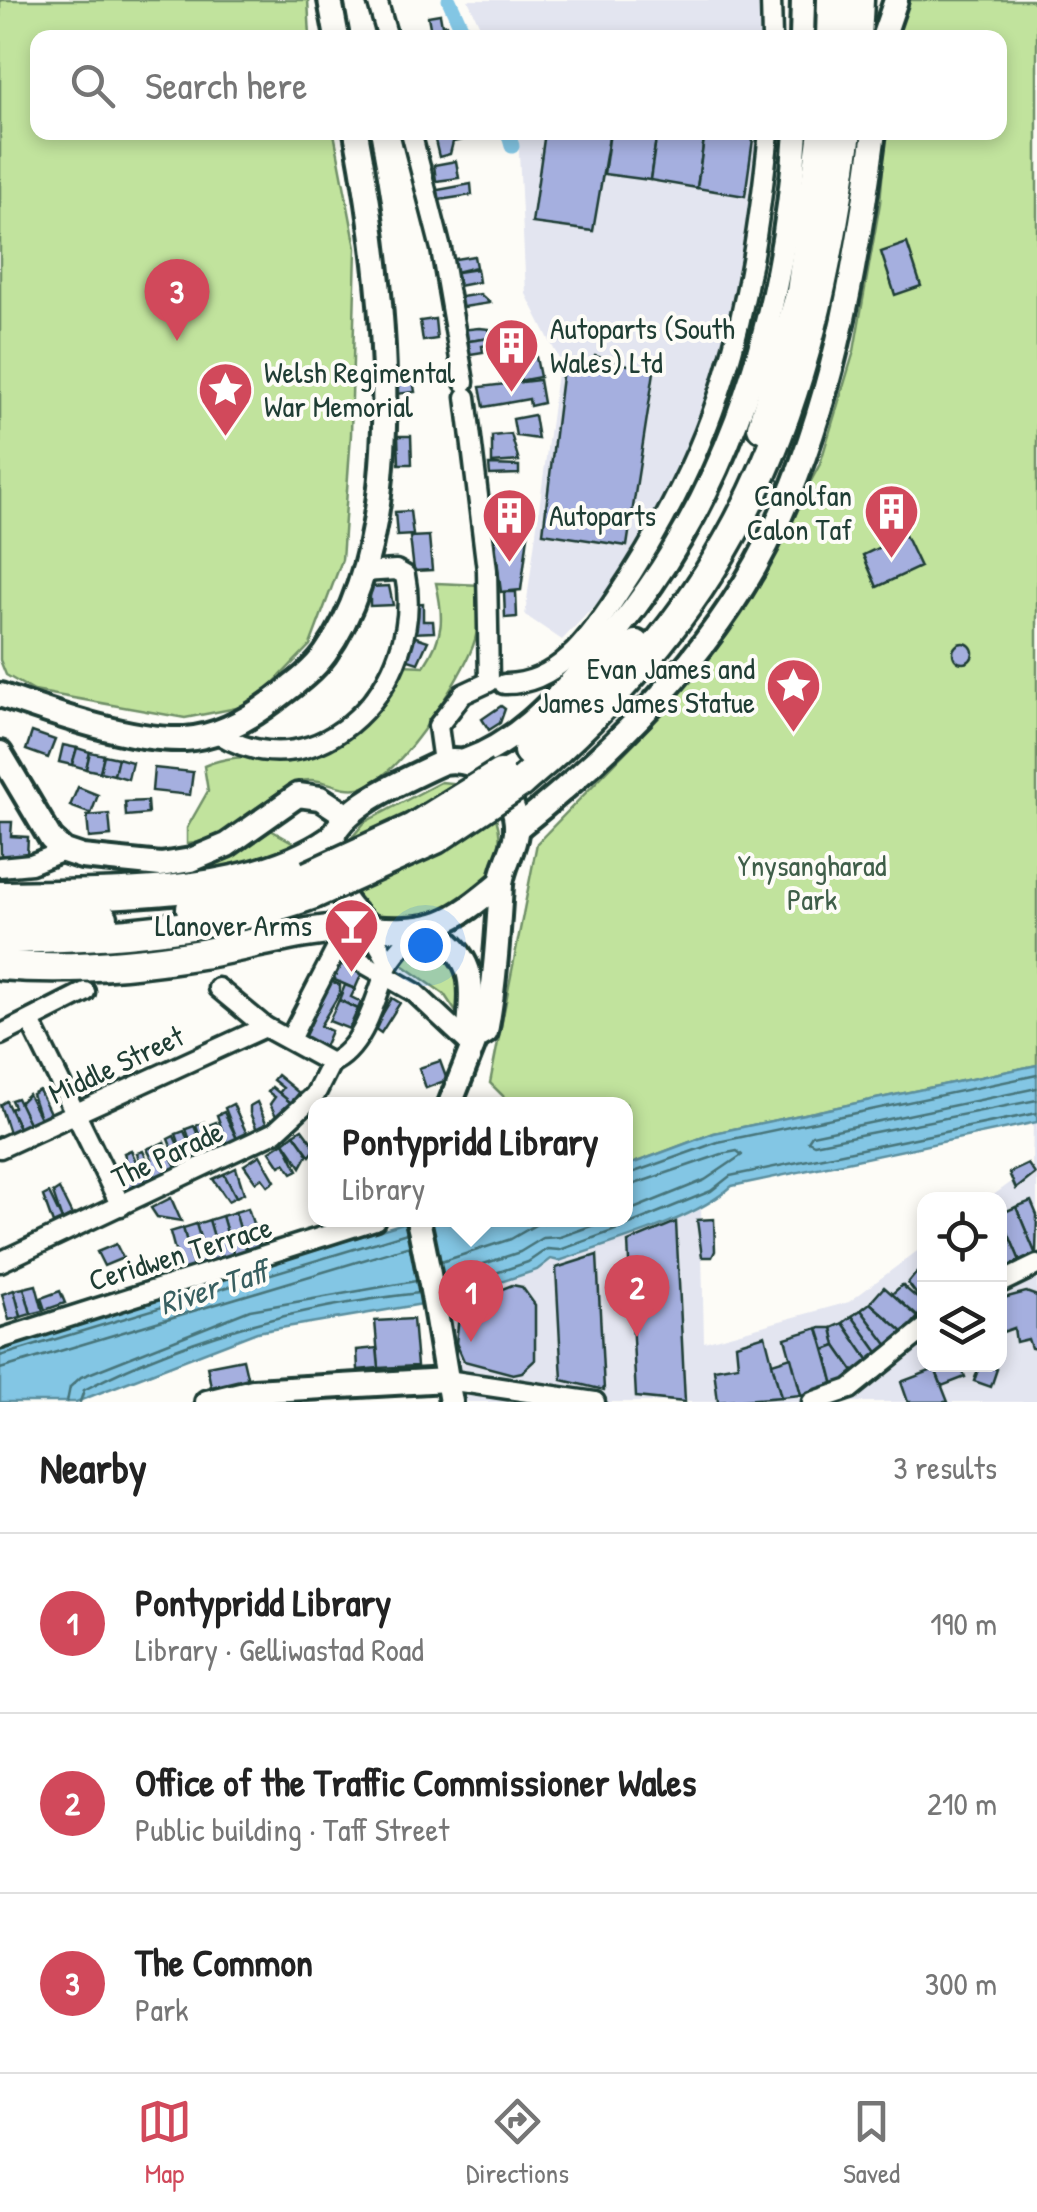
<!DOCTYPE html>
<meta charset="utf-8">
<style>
body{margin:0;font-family:"Patrick Hand",sans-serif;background:#f6f6f6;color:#222}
.controls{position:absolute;right:30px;bottom:30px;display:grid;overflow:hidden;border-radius:20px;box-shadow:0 5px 15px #0003}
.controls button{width:90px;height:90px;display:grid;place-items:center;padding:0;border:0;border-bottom:2px solid #e0e0e0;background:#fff;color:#222;font:50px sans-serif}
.you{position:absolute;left:425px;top:945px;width:35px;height:35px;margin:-25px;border:8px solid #fff;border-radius:50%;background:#1a73e8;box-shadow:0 0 0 15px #1a73e833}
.badge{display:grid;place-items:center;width:65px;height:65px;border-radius:50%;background:#d1495b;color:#fff;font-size:32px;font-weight:700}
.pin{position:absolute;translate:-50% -82px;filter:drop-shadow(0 2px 5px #0008)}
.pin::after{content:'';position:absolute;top:52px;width:35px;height:30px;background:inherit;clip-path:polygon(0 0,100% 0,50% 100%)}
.popup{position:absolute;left:308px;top:1097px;width:325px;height:130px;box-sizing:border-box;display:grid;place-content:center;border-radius:20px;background:#fff;filter:drop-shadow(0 2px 8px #0005);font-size:32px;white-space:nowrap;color:#767676}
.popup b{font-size:38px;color:#222}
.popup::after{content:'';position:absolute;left:50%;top:100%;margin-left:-20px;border:20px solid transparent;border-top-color:#fff}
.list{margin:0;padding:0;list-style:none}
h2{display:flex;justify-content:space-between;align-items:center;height:130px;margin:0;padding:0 40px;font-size:42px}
h2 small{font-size:32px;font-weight:400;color:#767676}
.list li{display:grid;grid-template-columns:65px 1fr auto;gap:30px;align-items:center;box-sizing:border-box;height:180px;padding:0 40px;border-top:2px solid #e0e0e0}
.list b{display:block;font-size:38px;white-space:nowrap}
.list p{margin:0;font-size:32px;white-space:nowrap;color:#767676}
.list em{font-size:32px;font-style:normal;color:#767676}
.icon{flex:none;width:55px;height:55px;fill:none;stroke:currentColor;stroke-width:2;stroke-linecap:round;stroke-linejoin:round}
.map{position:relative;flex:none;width:1037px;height:1402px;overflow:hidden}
.search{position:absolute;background:#fff;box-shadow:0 5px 15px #0003;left:30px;right:30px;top:30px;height:110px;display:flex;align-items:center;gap:25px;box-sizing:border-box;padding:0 35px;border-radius:20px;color:#767676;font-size:38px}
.sheet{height:670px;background:#fff}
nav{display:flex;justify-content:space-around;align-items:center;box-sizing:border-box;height:140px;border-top:2px solid #e0e0e0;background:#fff;font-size:28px;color:#767676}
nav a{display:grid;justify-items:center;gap:5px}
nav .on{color:#d1495b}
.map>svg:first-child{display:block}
.built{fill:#e3e5f0}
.green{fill:#c1e39d;stroke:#709068;stroke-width:2.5}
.water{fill:#83c6e4;stroke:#5b8f9e;stroke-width:2.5}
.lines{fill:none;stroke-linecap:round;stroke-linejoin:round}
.shore{stroke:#47747a;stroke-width:2.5}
.canal{stroke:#83c6e4;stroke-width:15}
.building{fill:#a5afdf;stroke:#1f3d34;stroke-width:2.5}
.minor-casing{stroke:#1f3d34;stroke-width:25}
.major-casing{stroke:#1f3d34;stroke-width:30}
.highway-casing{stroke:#1f3d34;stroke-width:35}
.minor{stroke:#fdfcf7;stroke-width:18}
.major{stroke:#fdfcf7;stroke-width:22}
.highway{stroke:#fdfcf7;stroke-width:28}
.highway-bridge-casing{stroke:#1f3d34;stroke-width:35;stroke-linecap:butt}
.highway-bridge{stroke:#fdfcf7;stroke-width:28}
.labels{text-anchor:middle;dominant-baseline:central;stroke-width:8;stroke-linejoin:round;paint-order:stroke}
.poi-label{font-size:30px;fill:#1f3d34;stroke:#fdfcf7;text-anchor:start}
.park-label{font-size:30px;fill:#3f5e49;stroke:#fdfcf7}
.street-label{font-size:30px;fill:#1f3d34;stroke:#fdfcf7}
.water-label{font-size:32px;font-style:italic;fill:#385f60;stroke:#fdfcf7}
</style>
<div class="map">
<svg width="1037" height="1402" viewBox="0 0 1037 1402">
<rect width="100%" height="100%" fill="#fdfcf7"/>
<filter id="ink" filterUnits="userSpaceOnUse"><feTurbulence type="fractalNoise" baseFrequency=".01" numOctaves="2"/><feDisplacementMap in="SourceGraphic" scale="20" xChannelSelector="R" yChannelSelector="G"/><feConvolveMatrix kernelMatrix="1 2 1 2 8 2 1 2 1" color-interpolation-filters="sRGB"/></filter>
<g filter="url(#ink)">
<g class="built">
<polygon points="468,0 766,0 767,37 485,37"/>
<polygon points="518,133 763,133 759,205 715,382 661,512 604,596 562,640 525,615 559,359 526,294"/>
<polygon points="1037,1122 1037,1402 463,1402 446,1300 701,1206 704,1342 849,1302 924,1246 924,1364 1000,1364 1000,1200 988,1199 1032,1167 1033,1123"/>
</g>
<g class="green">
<polygon points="0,0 308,0 310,37 38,38 38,132 334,133 356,248 351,434 342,560 310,645 252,705 185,718 34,691 6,675 0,660"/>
<polygon points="906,0 1032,0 1037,5 1037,1065 714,1133 626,1166 626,1104 511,1104 490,1083 537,843 674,702 746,602 820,464 854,351 880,203 886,133 1000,132 1000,38 896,37"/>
<path d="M436,583L481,585C480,608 480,632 470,653C455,687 396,782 359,788C332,792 317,768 285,788C254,807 223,842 187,844V828L208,791L204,766C238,751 269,760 305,755C346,749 377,695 401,665L424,666C444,636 444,617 436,583Z"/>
<polygon points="441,782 462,784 343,848 365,822"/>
<path d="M496,818C513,870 467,910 421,917C412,918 399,922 390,920C374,916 363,904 351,893L442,851Z"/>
<polygon points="269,829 303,848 174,881 172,875 209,867"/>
<path d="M432,946C465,960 461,988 460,1018L444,994L400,963L412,948Z"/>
</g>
<path class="water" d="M1037,1065V1122L732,1186C693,1221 610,1243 559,1261L551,1259L537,1270L446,1300L257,1332L76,1402H0V1348L413,1220H626V1166L714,1133Z"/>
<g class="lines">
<g class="shore">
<polyline points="1037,1088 812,1135 808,1141 814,1144 1037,1100"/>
<polyline points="626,1175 718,1142 1037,1075"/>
<polyline points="626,1187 722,1154 737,1151 742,1155 705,1180 626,1212"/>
<polyline points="441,1262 511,1239 537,1224 564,1220"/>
<polyline points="444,1277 520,1252 543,1238 560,1237 608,1220"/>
<polyline points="446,1290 528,1262 547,1249 560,1250 610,1232 711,1191 730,1176 1037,1113"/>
<polyline points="0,1356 407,1233"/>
<polyline points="0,1369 410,1246"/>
<polyline points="67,1402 70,1387 81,1377 250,1310 416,1281"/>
<path d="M80,1402L84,1390C188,1335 303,1306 419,1293"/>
</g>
<g class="canal">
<polyline points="449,0 466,38"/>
<polyline points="508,132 512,146"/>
</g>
</g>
<g class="building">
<polygon points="440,14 442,25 447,24 450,37 432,38 428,16"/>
<polygon points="433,132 475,132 476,137 453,142 450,154 439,157"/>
<polygon points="545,132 610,132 593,231 532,223"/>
<polygon points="610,132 657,132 650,180 604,174"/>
<polygon points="657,132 705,132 697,188 650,180"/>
<polygon points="705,132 754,132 745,196 697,188"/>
<polygon points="456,161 459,178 436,181 434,165"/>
<polygon points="471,184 472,195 439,200 438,190"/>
<polygon points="907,243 921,286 895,295 881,252"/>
<polygon points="474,256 476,267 451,273 449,260"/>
<polygon points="477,269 479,282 453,287 451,273"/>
<polygon points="480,294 490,303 457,308 455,298"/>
<polygon points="435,319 437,339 423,341 420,321"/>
<polygon points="479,328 489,329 491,338 462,342 460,330"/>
<polygon points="531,332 540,377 508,383 499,338"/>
<polygon points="491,338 492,344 482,346 483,352 464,355 462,342"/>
<polygon points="595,356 654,372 627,546 543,533 564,360 593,366"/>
<polygon points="412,373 415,392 396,394 394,375"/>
<polygon points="539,380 543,403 530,406 529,399 484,407 480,387"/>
<polygon points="534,415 538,439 516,436 513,419"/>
<polygon points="511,434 519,461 492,463 492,436"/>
<polygon points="398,436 411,436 412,464 399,464"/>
<polygon points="489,465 519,466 519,474 490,475"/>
<polygon points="490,496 511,496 511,515 491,516"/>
<polygon points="410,511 413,535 397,536 395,512"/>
<polygon points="531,512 521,590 501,592 491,516"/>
<polygon points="905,535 920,567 877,587 863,555"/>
<polygon points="429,536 432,570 414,571 410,537"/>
<polygon points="389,586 393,605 370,606 370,587"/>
<polygon points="504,592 516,592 517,617 505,618"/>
<polygon points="423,603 423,621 433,621 434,632 411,633 411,604"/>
<polygon points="410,635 428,641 418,663 402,658"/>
<circle cx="963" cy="653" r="10"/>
<polygon points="501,706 505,709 500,723 489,730 482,719"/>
<polygon points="32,732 55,740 48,758 26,750"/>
<polygon points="63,745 77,748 72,765 59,762"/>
<polygon points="77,748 90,752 86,769 72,765"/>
<polygon points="90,752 104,755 100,772 86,769"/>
<polygon points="104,755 118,758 114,775 100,772"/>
<polygon points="118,758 132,762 128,779 114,775"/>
<polygon points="154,768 193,772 190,795 152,791"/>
<polygon points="78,787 98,795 91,814 70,806"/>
<polygon points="147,801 148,814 126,816 125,802"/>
<polygon points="109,814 111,836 89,838 87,816"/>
<polygon points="0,822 12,822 11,836 28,837 27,856 1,855"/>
<polygon points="334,961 362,973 355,989 328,977"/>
<polygon points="331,981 340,985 340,993 320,1026 331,1031 324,1047 304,1038"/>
<polygon points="345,985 355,989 351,997 361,1002 358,1009 339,1000"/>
<polygon points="392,998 400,1003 381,1033 374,1028"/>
<polygon points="339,1000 358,1009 349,1029 329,1021"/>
<polygon points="440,1061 447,1080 426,1088 419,1068"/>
<polygon points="277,1075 299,1093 291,1103 279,1093 283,1088 273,1080"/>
<polygon points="272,1087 291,1103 278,1120 270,1104 275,1097 268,1092"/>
<polygon points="39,1090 50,1113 40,1118 32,1094"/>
<polygon points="28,1094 40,1118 29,1123 19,1103"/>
<polygon points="17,1098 29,1123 19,1128 10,1109 14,1107 11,1100"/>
<polygon points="6,1101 19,1128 9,1133 0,1105"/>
<polygon points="257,1102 267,1125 257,1130 250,1113 250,1106"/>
<polygon points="233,1104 247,1134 237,1139 225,1108"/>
<polygon points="224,1112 237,1139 227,1144 217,1115"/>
<polygon points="204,1122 217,1148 206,1153 196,1126"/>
<polygon points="216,1122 227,1144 217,1148 209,1125"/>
<polygon points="194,1126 206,1153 196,1158 186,1129"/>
<polygon points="302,1129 316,1148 310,1156 294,1134"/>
<polygon points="184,1131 196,1158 186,1163 176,1134"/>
<polygon points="294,1134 308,1154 301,1167 284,1142"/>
<polygon points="174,1136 186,1163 176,1167 168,1151 172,1149 168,1139"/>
<polygon points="164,1142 176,1167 166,1172 156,1146"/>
<polygon points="284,1142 298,1170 292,1173 285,1163 280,1166 270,1151"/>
<polygon points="154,1146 166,1172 155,1177 148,1161 152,1159 147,1149"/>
<polygon points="131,1150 145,1182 135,1186 124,1153"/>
<polygon points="143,1151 155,1177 145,1182 137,1153"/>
<polygon points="260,1155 275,1181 268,1186 262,1178 256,1182 244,1165"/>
<polygon points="1028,1164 1035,1174 1016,1189 1009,1173"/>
<polygon points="121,1165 135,1186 125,1191 114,1168"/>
<polygon points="236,1168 244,1193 236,1197 224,1174"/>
<polygon points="224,1174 236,1197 228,1201 213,1179"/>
<polygon points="59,1189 72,1215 62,1220 53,1193"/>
<polygon points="49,1193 62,1220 53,1224 43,1196"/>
<polygon points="171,1198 181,1221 157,1217 151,1208"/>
<polygon points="1031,1201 1037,1215 1036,1255 1016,1207"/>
<polygon points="1016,1207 1036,1255 1020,1261 1000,1214"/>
<polygon points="248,1208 261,1248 247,1252 235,1212"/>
<polygon points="235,1212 247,1252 234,1257 222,1216"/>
<polygon points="222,1216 234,1257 221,1261 209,1220"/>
<polygon points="714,1219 715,1251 712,1257 702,1257 697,1220"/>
<polygon points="209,1220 221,1261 208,1265 196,1224"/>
<polygon points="1003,1221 1020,1261 1009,1266 1000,1244 1000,1222"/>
<polygon points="676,1222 685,1402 636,1397 628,1242"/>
<polygon points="196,1224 208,1265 194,1269 183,1228"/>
<polygon points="183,1228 194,1269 181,1273 170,1232"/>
<polygon points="116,1244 123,1258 104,1266 97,1252"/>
<polygon points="597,1255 604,1390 562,1380 556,1268"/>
<polygon points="919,1270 924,1272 924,1304 908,1283"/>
<polygon points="36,1285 43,1311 31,1314 24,1288"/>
<polygon points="512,1285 522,1287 535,1305 535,1360 522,1372 513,1374 464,1361 456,1343 460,1306"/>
<polygon points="902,1285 924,1304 918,1317 892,1294"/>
<polygon points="884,1287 918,1317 904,1333 870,1303"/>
<polygon points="24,1288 31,1314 21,1317 14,1290"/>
<polygon points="14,1290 21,1317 9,1320 2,1294"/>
<polygon points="60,1291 65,1303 45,1310 41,1298"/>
<polygon points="1026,1292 1037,1296 1037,1349 1031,1348 1028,1339 1016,1342 1014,1328 1000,1333 1000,1299"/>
<polygon points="870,1303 904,1333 888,1346 861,1310"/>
<polygon points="861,1310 888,1346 879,1354 852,1316"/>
<polygon points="852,1316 879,1354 869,1361 843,1323"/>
<polygon points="413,1319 417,1366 379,1368 375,1321"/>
<polygon points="843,1323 869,1361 856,1375 836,1346 832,1328"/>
<polygon points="818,1328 834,1385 801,1395 785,1338"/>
<polygon points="818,1328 832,1328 836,1346 825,1350"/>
<polygon points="765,1335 781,1397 718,1402 714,1369 738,1365 736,1344"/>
<polygon points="836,1346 856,1375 834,1385 825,1350"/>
<polygon points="377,1348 379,1368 358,1370 357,1350"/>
<polygon points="791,1357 801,1395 781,1397 772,1363"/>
<polygon points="243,1359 249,1385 212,1392 207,1366"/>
<polygon points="948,1364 960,1364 965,1377 942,1386 935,1369"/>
<polygon points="980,1364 997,1369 991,1387 974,1381"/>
<polygon points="935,1369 948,1402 908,1402 901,1382"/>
</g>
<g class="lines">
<defs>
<g id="minor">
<polyline points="377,0 388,38"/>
<polyline points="771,0 772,38"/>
<polyline points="411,132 441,249 464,382"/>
<path d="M504,684C556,685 589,638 615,599C721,443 750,318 769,132"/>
<path d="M217,733C320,798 426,679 405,575L396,570L362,572"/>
<polyline points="443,762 438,726 463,694 489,682 487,570 466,397"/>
<polyline points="0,867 31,864 64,851"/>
<polyline points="369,928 389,963"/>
<polyline points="218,988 265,1027"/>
<polyline points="30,1021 121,1206"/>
<polyline points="0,1035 85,992"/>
<polyline points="290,1039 337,948 414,992 474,1048"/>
<path d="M331,1063C364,1049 376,997 387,968C391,957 407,941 416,931"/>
<polyline points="0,1148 265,1027 331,1063"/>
<polyline points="0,1262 275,1132 315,1095 331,1063"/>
<polyline points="1000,1283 1037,1265"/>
<polyline points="0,1339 375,1220"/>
<polyline points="447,1380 595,1402"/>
<polyline points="812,1402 850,1389 924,1329"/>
</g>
<g id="major">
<polyline points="330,0 337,38"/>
<polyline points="802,38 803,0"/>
<polyline points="883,38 896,0"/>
<path d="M0,695C52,713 130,741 185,739C217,737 249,719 274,700C292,686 311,673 325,654C415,528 383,276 356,132"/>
<polyline points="0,753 51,839 64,851 82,857 161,865 191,860 227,845 298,795 320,798 346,815"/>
<path d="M465,761C514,744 550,705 584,668C722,521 783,331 796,132"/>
<path d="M516,829C613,751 710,657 767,544C830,418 856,272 874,132"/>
<path d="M429,928C475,959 473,977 469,1029L476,1038"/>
<path d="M476,1038L486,1032C495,984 498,934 501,885C502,867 514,851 516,833C519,792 482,755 443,762C360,801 275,836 369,928C436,933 451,924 501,882"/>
<polyline points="450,1104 476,1038"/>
<path d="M418,1220C432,1280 440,1341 451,1402"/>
<polyline points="207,1402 253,1391 447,1380"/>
</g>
<g id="highway">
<polyline points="831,38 832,0"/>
<polyline points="857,38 859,0"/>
<polyline points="762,427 801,292 823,132"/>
<polyline points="528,751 590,695 636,645"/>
<path d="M520,783C742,595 810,415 847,132"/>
<path d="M0,896C100,893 246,900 331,841"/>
<polyline points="191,908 308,876"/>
<polyline points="0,917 103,918"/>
<path d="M0,939C108,937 211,931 314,894"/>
<path d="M0,965C67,971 135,965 201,954C257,944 312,927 369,928"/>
</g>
</defs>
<use href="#minor" class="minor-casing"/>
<use href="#major" class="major-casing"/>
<use href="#highway" class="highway-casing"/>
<use href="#minor" class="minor"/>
<use href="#major" class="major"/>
<use href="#highway" class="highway"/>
<defs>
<g id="highway-bridge">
<polyline points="308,876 413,828 500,774"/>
<polyline points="314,894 436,839 520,783"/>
</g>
</defs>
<use href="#highway-bridge" class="highway-bridge-casing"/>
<use href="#highway-bridge" class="highway-bridge"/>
</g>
</g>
<defs>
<symbol id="building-pin" viewBox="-11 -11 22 30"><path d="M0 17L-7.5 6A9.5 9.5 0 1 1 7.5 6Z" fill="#d1495b" stroke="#fdfcf7"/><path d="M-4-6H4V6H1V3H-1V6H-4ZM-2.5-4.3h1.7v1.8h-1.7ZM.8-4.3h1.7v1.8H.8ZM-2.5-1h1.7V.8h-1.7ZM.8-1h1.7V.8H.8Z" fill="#fff"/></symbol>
<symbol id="sight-pin" viewBox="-11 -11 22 30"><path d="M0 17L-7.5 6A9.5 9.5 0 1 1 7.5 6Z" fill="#d1495b" stroke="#fdfcf7"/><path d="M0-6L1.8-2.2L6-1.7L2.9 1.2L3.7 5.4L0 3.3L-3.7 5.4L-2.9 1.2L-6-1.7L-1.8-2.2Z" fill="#fff"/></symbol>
<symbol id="bar-pin" viewBox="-11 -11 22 30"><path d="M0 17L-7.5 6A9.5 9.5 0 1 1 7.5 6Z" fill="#d1495b" stroke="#fdfcf7"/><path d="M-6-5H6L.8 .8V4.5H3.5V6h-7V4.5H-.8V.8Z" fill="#fff"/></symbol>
</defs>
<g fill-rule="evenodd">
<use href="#building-pin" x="480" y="314" width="63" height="86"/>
<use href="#sight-pin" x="194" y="358" width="63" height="86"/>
<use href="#building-pin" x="860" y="480" width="63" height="86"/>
<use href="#building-pin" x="478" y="484" width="63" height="86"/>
<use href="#sight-pin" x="762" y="654" width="63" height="86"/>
<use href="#bar-pin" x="320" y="894" width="63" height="86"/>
</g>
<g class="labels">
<g class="poi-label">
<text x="550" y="328">Autoparts (South<tspan x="550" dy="34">Wales) Ltd</tspan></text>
<text x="264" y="372">Welsh Regimental<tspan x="264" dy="34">War Memorial</tspan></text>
<text x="852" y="495" text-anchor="end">Canolfan<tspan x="852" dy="34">Calon Taf</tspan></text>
<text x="549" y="515">Autoparts</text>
<text x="755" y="668" text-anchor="end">Evan James and<tspan x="755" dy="34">James James Statue</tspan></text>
<text x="312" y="925" text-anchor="end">Llanover Arms</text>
</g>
<g class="park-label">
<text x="812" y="865">Ynysangharad<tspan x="812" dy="34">Park</tspan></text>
</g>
<g class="street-label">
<text transform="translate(116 1064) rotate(-25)">Middle Street</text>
<text transform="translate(167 1154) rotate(-25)">The Parade</text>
<text transform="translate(180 1253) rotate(-17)">Ceridwen Terrace</text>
</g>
<g class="water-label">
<text transform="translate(213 1287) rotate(-18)">River Taff</text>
</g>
</g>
</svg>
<div class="controls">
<button><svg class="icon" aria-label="locate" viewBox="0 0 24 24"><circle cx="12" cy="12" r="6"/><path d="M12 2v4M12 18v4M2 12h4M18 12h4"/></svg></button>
<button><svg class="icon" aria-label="layers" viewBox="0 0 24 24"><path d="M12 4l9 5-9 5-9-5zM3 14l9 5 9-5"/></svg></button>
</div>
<div class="you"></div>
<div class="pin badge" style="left:471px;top:1342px">1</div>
<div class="popup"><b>Pontypridd Library</b>Library</div>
<div class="pin badge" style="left:637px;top:1337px">2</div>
<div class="pin badge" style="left:177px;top:341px">3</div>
<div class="search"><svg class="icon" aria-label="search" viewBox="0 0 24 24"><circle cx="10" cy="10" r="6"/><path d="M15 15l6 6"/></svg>Search here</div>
</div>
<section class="sheet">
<h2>Nearby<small>3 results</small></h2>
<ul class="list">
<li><span class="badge">1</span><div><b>Pontypridd Library</b><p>Library · Gelliwastad Road</p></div><em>190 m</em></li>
<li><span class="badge">2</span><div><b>Office of the Traffic Commissioner Wales</b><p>Public building · Taff Street</p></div><em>210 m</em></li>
<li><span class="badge">3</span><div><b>The Common</b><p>Park</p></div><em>300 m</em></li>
</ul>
</section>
<nav>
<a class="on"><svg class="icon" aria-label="map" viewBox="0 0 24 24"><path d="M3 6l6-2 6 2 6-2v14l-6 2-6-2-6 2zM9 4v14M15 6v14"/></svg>Map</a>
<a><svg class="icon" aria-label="directions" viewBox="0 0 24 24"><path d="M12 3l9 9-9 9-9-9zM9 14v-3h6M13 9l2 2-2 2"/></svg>Directions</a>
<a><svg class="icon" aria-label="saved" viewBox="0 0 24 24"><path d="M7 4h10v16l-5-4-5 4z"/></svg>Saved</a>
</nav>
